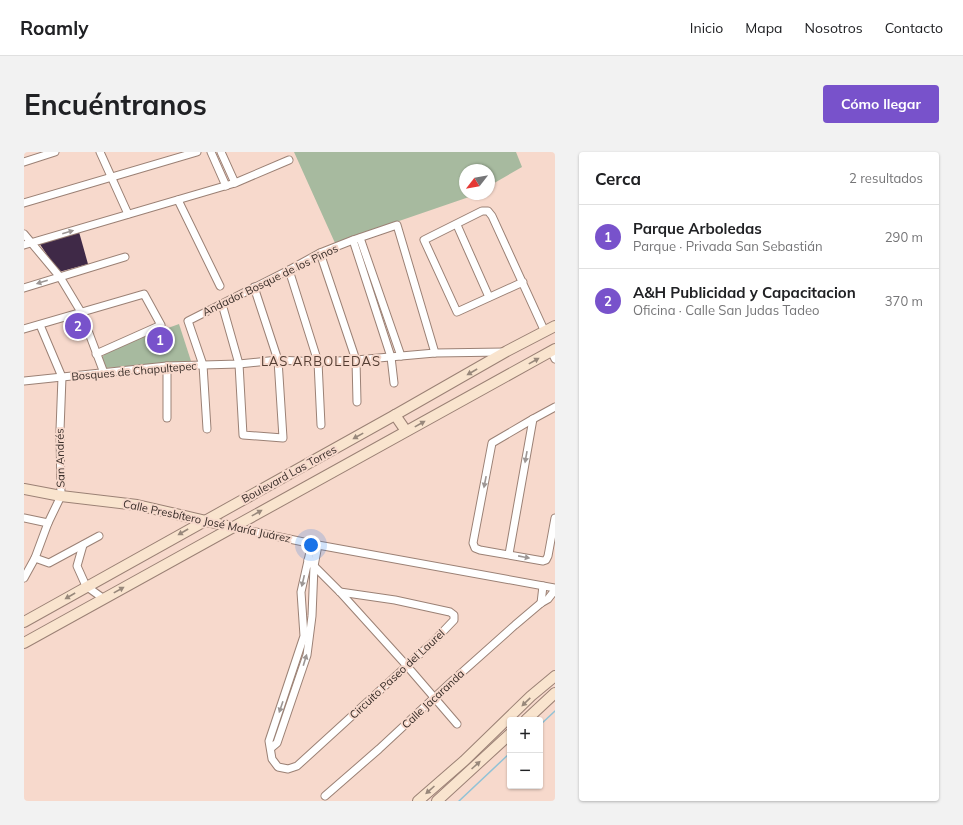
<!DOCTYPE html>
<html lang="es">
<meta charset="utf-8">
<style>
body{margin:0;font-family:Mulish,sans-serif;background:#f2f2f2;color:#202124}
.controls{position:absolute;right:12px;bottom:12px;display:grid;overflow:hidden;border-radius:4px;box-shadow:0 1px 3px #0004}
.controls button{width:36px;height:36px;display:grid;place-items:center;padding:0;border:0;border-bottom:1px solid #e0e0e0;background:#fff;color:#202124;font:20px sans-serif}
.compass{position:absolute;left:435px;top:12px;width:36px;height:36px;border-radius:50%;background:#fff;box-shadow:0 1px 3px #0004;rotate:239deg}
.you{position:absolute;left:287px;top:393px;width:14px;height:14px;margin:-10px;border:3px solid #fff;border-radius:50%;background:#1a73e8;box-shadow:0 0 0 6px #1a73e833}
.badge{display:grid;place-items:center;width:26px;height:26px;border-radius:50%;background:#7852cb;color:#fff;font-size:13px;font-weight:700}
.pin{position:absolute;translate:-50% -50%;border:2px solid #fff;box-shadow:0 1px 4px #0006}
.list{margin:0;padding:0;list-style:none}
h2{display:flex;justify-content:space-between;align-items:center;height:52px;margin:0;padding:0 16px;font-size:17px}
h2 small{font-size:13px;font-weight:400;color:#757577}
.list li{display:grid;grid-template-columns:26px 1fr auto;gap:12px;align-items:center;box-sizing:border-box;height:64px;padding:0 16px;border-top:1px solid #e0e0e0}
.list b{display:block;font-size:15px;white-space:nowrap}
.list p{margin:0;font-size:13px;white-space:nowrap;color:#757577}
.list em{font-size:13px;font-style:normal;color:#757577}
.map{position:relative;flex:none;width:531px;height:649px;overflow:hidden;border-radius:4px}
header{display:flex;align-items:center;gap:24px;box-sizing:border-box;height:56px;padding:0 20px;background:#fff;border-bottom:1px solid #e0e0e0}
header strong{font-size:19px}
nav{display:flex;gap:22px;margin-inline-start:auto;font-size:14px}
.intro{display:flex;align-items:center;justify-content:space-between;box-sizing:border-box;height:96px;padding:0 24px}
h1{margin:0;font-size:28px}
.button{padding:10px 18px;border-radius:4px;background:#7852cb;color:#fff;font-size:14px;font-weight:700}
main{display:flex;gap:24px;padding:0 24px}
aside{flex:1;background:#fff;border-radius:4px;box-shadow:0 1px 3px #0004}
.map>svg:first-child{display:block}
.green{fill:#a7ba9f}
.lines{fill:none;stroke-linecap:round;stroke-linejoin:round}
.stream{stroke:#91c2d6;stroke-width:1.5}
.building{fill:#3f2947}
.street-casing{stroke:#9b8175;stroke-width:9}
.secondary-casing{stroke:#9b8175;stroke-width:12}
.street{stroke:#fff;stroke-width:7}
.secondary{stroke:#f9e4ce;stroke-width:10}
.oneway{fill:#9c9694}
.oneway2{fill:#98887b}
.labels{text-anchor:middle;dominant-baseline:central;stroke-width:4;stroke-linejoin:round;paint-order:stroke}
.street-label{font-size:11px;fill:#382d28;stroke:#f7d9cc}
.quarter-label{font-size:13px;letter-spacing:1px;fill:#563f34;stroke:#f7d9cc}
</style>
<header>
<strong>Roamly</strong>
<nav><a>Inicio</a><a>Mapa</a><a>Nosotros</a><a>Contacto</a></nav>
</header>
<div class="intro"><h1>Encuéntranos</h1><a class="button">Cómo llegar</a></div>
<main>
<div class="map">
<svg width="531" height="649" viewBox="0 0 531 649">
<rect width="100%" height="100%" fill="#f7d9cc"/>
<g class="green">
<polygon points="270,0 492,0 498,15 465,34 465,18 441,18 441,42 451,42 445,45 311,91"/>
<polygon points="155,172 167,209 82,216 78,205 86,197"/>
</g>
<g class="lines">
<g class="stream">
<polyline points="516,573 531,559"/>
<polyline points="435,649 486,601"/>
</g>
</g>
<polygon class="building" points="55,80 64,112 35,120 15,91"/>
<g class="lines">
<defs>
<g id="street">
<polyline points="76,0 104,62"/>
<polyline points="187,0 202,34"/>
<polyline points="197,0 211,31"/>
<polyline points="0,10 31,0"/>
<polyline points="154,48 196,134"/>
<polyline points="0,51 173,0"/>
<polyline points="433,73 465,145"/>
<polyline points="0,82 36,125 57,160 80,221"/>
<polyline points="336,86 377,204"/>
<polyline points="329,88 367,205 370,231"/>
<polyline points="0,93 211,31 265,8"/>
<polyline points="296,101 332,208 333,250"/>
<polyline points="265,118 294,210 297,273"/>
<polyline points="499,130 433,160 400,88 458,59 464,59 468,64 521,180"/>
<polyline points="0,136 101,105"/>
<polyline points="198,152 215,212 219,283 259,286 254,208 230,135"/>
<polyline points="0,177 120,142 137,173 72,202"/>
<polyline points="527,199 531,207"/>
<polyline points="143,214 143,266"/>
<polyline points="0,229 143,214 215,212 254,208 294,210 332,208 411,201 480,200"/>
<polyline points="531,255 509,267 468,291 449,391 451,396 456,398 519,409 522,408 524,404 531,366"/>
<polyline points="183,277 179,213 164,169 265,118 296,101 329,88 373,73 411,201"/>
<polyline points="0,366 24,371"/>
<polyline points="208,375 294,393 531,436"/>
<polyline points="288,391 277,440 280,484 245,589 248,607 254,615 264,617 273,614 409,490 430,468 430,463 426,460 371,448 316,440"/>
<polyline points="59,393 53,414 62,434 80,447"/>
<polyline points="485,402 509,267"/>
<polyline points="11,406 25,411 75,384"/>
<polyline points="284,408 316,440 383,514 433,572"/>
<polyline points="0,426 11,406 24,371 37,344 36,278 38,225 16,173"/>
<polyline points="517,451 519,434"/>
<polyline points="247,596 253,591 283,503 288,464 290,414 294,393"/>
<polyline points="301,644 355,597 426,531 491,473 517,451 524,447 531,438"/>
</g>
<g id="secondary">
<polyline points="371,263 382,279"/>
<polyline points="0,337 37,344 113,353 208,375"/>
<polyline points="0,470 371,263 483,199 531,174"/>
<polyline points="0,491 531,197"/>
<polyline points="502,568 531,541"/>
<polyline points="394,649 440,609 507,544 531,524"/>
<polyline points="413,649 486,582"/>
</g>
</defs>
<use href="#street" class="street-casing"/>
<use href="#secondary" class="secondary-casing"/>
<use href="#street" class="street"/>
<use href="#secondary" class="secondary"/>
</g>
<defs><path id="oneway-solid" d="M-6-.8H1V-3.2L6.5 0L1 3.2V.8H-6Z"/></defs>
<g class="oneway">
<use href="#oneway-solid" transform="translate(44 80) rotate(-16)"/>
<use href="#oneway-solid" transform="translate(18 130) rotate(163)"/>
<use href="#oneway-solid" transform="translate(502 305) rotate(100)"/>
<use href="#oneway-solid" transform="translate(461 330) rotate(101)"/>
<use href="#oneway-solid" transform="translate(500 405) rotate(11)"/>
<use href="#oneway-solid" transform="translate(279 429) rotate(103)"/>
<use href="#oneway-solid" transform="translate(281 508) rotate(-73)"/>
<use href="#oneway-solid" transform="translate(257 555) rotate(109)"/>
</g>
<g class="oneway2">
<use href="#oneway-solid" transform="translate(510 209) rotate(-29)"/>
<use href="#oneway-solid" transform="translate(448 220) rotate(150)"/>
<use href="#oneway-solid" transform="translate(396 272) rotate(-29)"/>
<use href="#oneway-solid" transform="translate(334 284) rotate(151)"/>
<use href="#oneway-solid" transform="translate(233 361) rotate(-29)"/>
<use href="#oneway-solid" transform="translate(159 380) rotate(150)"/>
<use href="#oneway-solid" transform="translate(95 438) rotate(-29)"/>
<use href="#oneway-solid" transform="translate(46 444) rotate(150)"/>
<use href="#oneway-solid" transform="translate(502 550) rotate(136)"/>
<use href="#oneway-solid" transform="translate(452 613) rotate(-42)"/>
<use href="#oneway-solid" transform="translate(406 638) rotate(138)"/>
</g>
<g class="labels">
<g class="street-label">
<text transform="translate(246 128) rotate(-26)">Andador Bosque de los Pinos</text>
<text transform="translate(110 219) rotate(-5)">Bosques de Chapultepec</text>
<text transform="translate(36 306) rotate(-91)">San Andrés</text>
<text transform="translate(265 322) rotate(-29)">Boulevard Las Torres</text>
<text transform="translate(183 369) rotate(12)">Calle Presbítero José María Juárez</text>
<text transform="translate(373 522) rotate(-43)">Circuito Paseo del Laurel</text>
<text transform="translate(409 547) rotate(-43)">Calle Jacaranda</text>
</g>
<g class="quarter-label">
<text x="297" y="209">LAS ARBOLEDAS</text>
</g>
</g>
</svg>
<div class="controls">
<button>+</button>
<button>−</button>
</div>
<svg class="compass" viewBox="-18 -18 36 36"><path d="M0-13l5 13h-10z" fill="#e53935"/><path d="M0 13l5-13h-10z" fill="#757577"/></svg>
<div class="you"></div>
<div class="pin badge" style="left:136px;top:188px">1</div>
<div class="pin badge" style="left:54px;top:174px">2</div>
</div>
<aside>
<h2>Cerca<small>2 resultados</small></h2>
<ul class="list">
<li><span class="badge">1</span><div><b>Parque Arboledas</b><p>Parque · Privada San Sebastián</p></div><em>290 m</em></li>
<li><span class="badge">2</span><div><b>A&amp;H Publicidad y Capacitacion</b><p>Oficina · Calle San Judas Tadeo</p></div><em>370 m</em></li>
</ul>
</aside>
</main>
